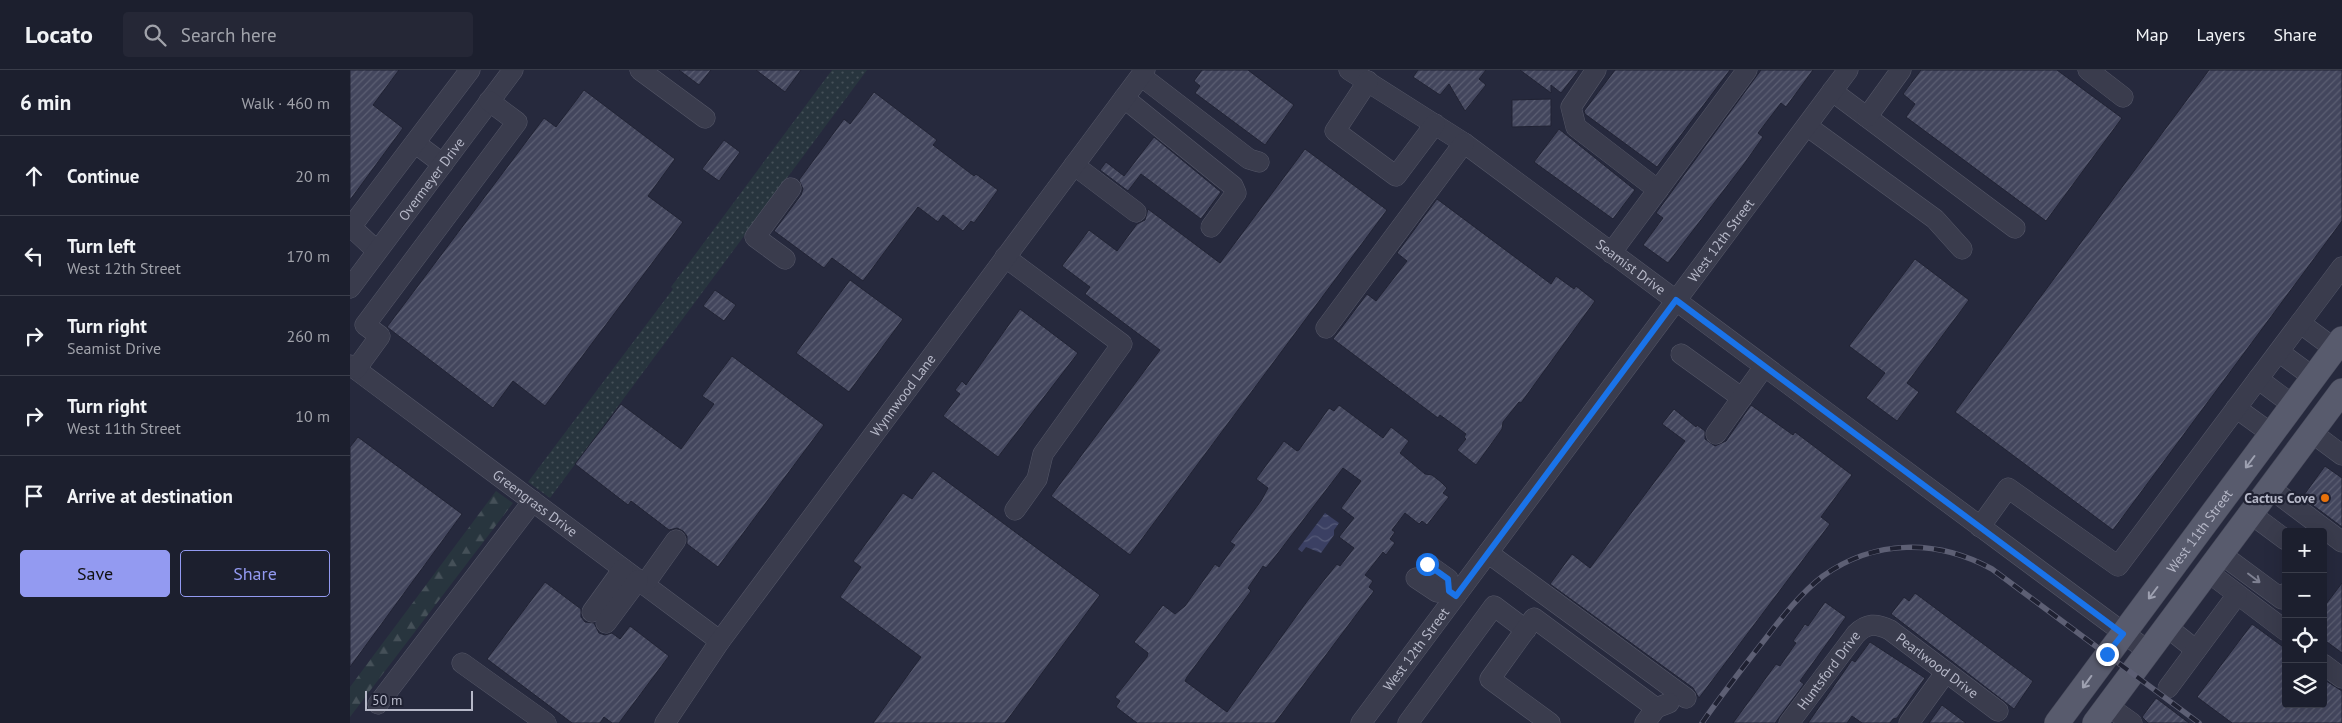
<!DOCTYPE html>
<meta charset="utf-8">
<style>
body{margin:0;font-family:"PT Sans",sans-serif;background:#252736;color:#f1f3f6}
.controls{position:absolute;right:15px;bottom:15px;display:grid;overflow:hidden;border-radius:5px;box-shadow:0 5px 20px #0002}
.controls button{width:45px;height:45px;display:grid;place-items:center;padding:0;border:0;border-bottom:1px solid #3a3d4a;background:#1c1f2e;color:#f1f3f6;font:25px sans-serif}
.scale{position:absolute;left:15px;bottom:12px;width:108px;box-sizing:border-box;padding-left:5px;border:2px solid #b6b8c8;border-top:0;font-size:14px;line-height:18px;white-space:nowrap;color:#b6b8c8;-webkit-text-stroke:4px #1f2132;paint-order:stroke}
.stop{position:absolute;width:15px;height:15px;margin:-11px;border:4px solid #1a73e8;border-radius:50%;background:#fff}
.stop.end{background:#1a73e8;border-color:#fff;box-shadow:0 1px 5px #0008}
.list{margin:0;padding:0;list-style:none}
h2{display:flex;justify-content:space-between;align-items:center;height:65px;margin:0;padding:0 20px;font-size:21px}
h2 small{font-size:16px;font-weight:400;color:#a0a2aa}
.list li{display:grid;grid-template-columns:32px 1fr auto;gap:15px;align-items:center;box-sizing:border-box;height:80px;padding:0 20px;border-top:1px solid #3a3d4a}
.list b{display:block;font-size:19px;white-space:nowrap}
.list p{margin:0;font-size:16px;white-space:nowrap;color:#a0a2aa}
.list em{font-size:16px;font-style:normal;color:#a0a2aa}
.actions{display:flex;gap:10px;padding:15px 20px}
.actions a{flex:1;padding:11px 0;border:1px solid #939af1;border-radius:5px;text-align:center;font-size:18px;color:#939af1}
.actions .main{background:#939af1;color:#111}
.icon{flex:none;width:28px;height:28px;fill:none;stroke:currentColor;stroke-width:2;stroke-linecap:round;stroke-linejoin:round}
.map{position:relative;flex:none;width:1992px;height:653px;overflow:hidden}
header{display:flex;align-items:center;gap:30px;box-sizing:border-box;height:70px;padding:0 25px;background:#1c1f2e;border-bottom:1px solid #3a3d4a}
header strong{font-size:24px}
nav{display:flex;gap:28px;margin-inline-start:auto;font-size:18px}
.search{width:350px;height:45px;background:#252736;display:flex;align-items:center;gap:12px;box-sizing:border-box;padding:0 18px;border-radius:5px;color:#a0a2aa;font-size:19px}
main{display:flex}
aside{flex:1;background:#1c1f2e}
.map>svg:first-child{display:block}
.grass{fill:url(#grass-dots)}
.forest{fill:url(#forest-firs)}
.water{fill:url(#water-waves)}
.building{fill:url(#building-hatch);stroke:#212334;fill-rule:evenodd}
.lines{fill:none;stroke-linecap:round;stroke-linejoin:round}
.minor-casing{stroke:#555768;stroke-width:21}
.major-casing{stroke:#434556;stroke-width:26}
.path{stroke:#46525b;stroke-width:2.5;stroke-dasharray:4 4;stroke-linecap:butt}
.minor{stroke:#3a3c4d;stroke-width:20}
.major{stroke:#585b6d;stroke-width:25}
.rail-casing{stroke:#5d5f74;stroke-width:5.5}
.rail{stroke:#1f2132;stroke-width:4;stroke-dasharray:11;stroke-linecap:butt}
.oneway{stroke:#9ea1b1}
.oneway2{stroke:#7e8091}
.route{stroke:#1a73e8;stroke-width:6}
.food-dot{fill:#e8710a;stroke:#1f2132;stroke-width:2}
.labels{text-anchor:middle;dominant-baseline:central;stroke-width:4.5;stroke-linejoin:round;paint-order:stroke}
.street-label{font-size:14px;fill:#b6b8c8;stroke:#1f2132}
.poi-label{font-size:14px;font-weight:bold;fill:#b6b8c8;stroke:#1f2132;text-anchor:end}
</style>
<header>
<strong>Locato</strong>
<div class="search"><svg class="icon" aria-label="search" viewBox="0 0 24 24"><circle cx="10" cy="10" r="6"/><path d="M15 15l6 6"/></svg>Search here</div>
<nav><a>Map</a><a>Layers</a><a>Share</a></nav>
</header>
<main>
<aside>
<h2>6 min<small>Walk · 460 m</small></h2>
<ul class="list">
<li><svg class="icon" aria-label="ahead" viewBox="0 0 24 24"><path d="M12 20V5M6 11l6-6 6 6"/></svg><div><b>Continue</b></div><em>20 m</em></li>
<li><svg class="icon" aria-label="left" viewBox="0 0 24 24"><path d="M17 20v-9H6M10 6l-5 5 5 5"/></svg><div><b>Turn left</b><p>West 12th Street</p></div><em>170 m</em></li>
<li><svg class="icon" aria-label="right" viewBox="0 0 24 24"><path d="M7 20v-9h11M14 6l5 5-5 5"/></svg><div><b>Turn right</b><p>Seamist Drive</p></div><em>260 m</em></li>
<li><svg class="icon" aria-label="right" viewBox="0 0 24 24"><path d="M7 20v-9h11M14 6l5 5-5 5"/></svg><div><b>Turn right</b><p>West 11th Street</p></div><em>10 m</em></li>
<li><svg class="icon" aria-label="arrive" viewBox="0 0 24 24"><path d="M6 21V4h12l-3 4 3 4H6"/></svg><div><b>Arrive at destination</b></div></li>
</ul>
<div class="actions"><a class="main">Save</a><a>Share</a></div>
</aside>
<div class="map">
<svg width="1992" height="653" viewBox="0 0 1992 653">
<defs>
<pattern id="grass-dots" width="8" height="8" patternUnits="userSpaceOnUse" patternTransform="scale(1.25)"><rect width="8" height="8" fill="#28353e"/><path d="M2 2h.1M6 6h.1" fill="none" stroke="#455058" stroke-width="1.8" stroke-linecap="round"/></pattern>
<pattern id="forest-firs" width="22" height="20" patternUnits="userSpaceOnUse" patternTransform="scale(1.25)"><rect width="22" height="20" fill="#28353e"/><path d="M5 1l3.5 6h-7zM16 11l3.5 6h-7z" fill="#455058"/></pattern>
<pattern id="water-waves" width="16" height="10" patternUnits="userSpaceOnUse" patternTransform="scale(1.25)"><rect width="16" height="10" fill="#3b4063"/><path d="M0 5q4-4 8 0t8 0" fill="none" stroke="#555a78"/></pattern>
<pattern id="building-hatch" width="6" height="6" patternUnits="userSpaceOnUse" patternTransform="scale(1.25)"><rect width="6" height="6" fill="#43465d"/><path d="M-1 1l2-2M0 6l6-6M5 7l2-2" fill="none" stroke="#5c5f73"/></pattern>
</defs>
<rect width="100%" height="100%" fill="#26293d"/>
<polygon class="grass" points="482,0 517,0 200,428 178,412 323,219 321,217"/>
<polygon class="forest" points="146,421 163,433 0,647 0,617"/>
<polygon class="water" points="975,443 989,453 984,460 984,465 971,483 956,477 952,482 948,479"/>
<g class="building">
<polygon points="0,0 49,0 23,35 53,58 0,130"/>
<polygon points="329,0 361,0 349,15"/>
<polygon points="406,0 451,0 435,22"/>
<polygon points="852,0 898,0 944,35 915,75 845,23 850,16 844,11"/>
<polygon points="1068,0 1136,0 1129,9 1136,15 1115,41 1099,14 1090,25 1063,7"/>
<polygon points="1170,0 1229,0 1211,23 1201,15 1201,23"/>
<polygon points="1265,0 1380,0 1307,97 1235,44 1234,41"/>
<polygon points="1411,0 1463,0 1436,37 1431,33 1408,63 1413,67 1394,94 1318,193 1293,175 1313,148 1306,143"/>
<polygon points="1571,0 1707,0 1772,48 1696,151 1556,47 1565,34 1553,24"/>
<polygon points="1859,0 1992,0 1992,151 1763,460 1605,342"/>
<polygon points="234,20 325,89 298,126 333,152 195,336 163,311 143,338 37,257 194,48 206,57"/>
<polygon points="524,22 587,70 583,75 624,106 626,104 648,120 624,153 621,151 613,161 593,145 588,152 568,137 513,211 482,188 474,198 424,161 451,125 453,119 449,110 494,49 500,54"/>
<polygon points="1201,29 1201,56 1162,57 1162,30"/>
<polygon points="1209,59 1285,120 1263,149 1184,92"/>
<polygon points="804,67 871,122 851,149 791,104 778,121 750,100 756,92 774,106"/>
<polygon points="374,70 390,82 369,111 352,99"/>
<polygon points="955,79 1037,140 780,485 701,426 810,280 735,224 740,217 712,196 739,160 767,181 787,154 795,150 798,139 870,193"/>
<polygon points="1087,129 1201,214 1206,206 1224,219 1226,216 1245,231 1171,333 1169,332 1153,352 1152,359 1126,395 1107,380 1116,369 1114,367 1116,364 1090,345 1088,348 983,269 1017,224 1026,231 1057,191 1047,183"/>
<polygon points="1565,189 1619,230 1557,313 1569,322 1547,351 1516,328 1535,303 1499,276"/>
<polygon points="500,210 553,249 499,322 446,283"/>
<polygon points="365,220 386,235 374,251 353,236"/>
<polygon points="670,239 728,283 648,387 593,346 610,324 605,320 612,311 616,315"/>
<polygon points="382,286 474,355 368,497 337,474 337,466 333,461 327,458 319,460 281,431 278,435 225,394 271,334 331,379 364,334 352,326"/>
<path d="M989,335L1033,368L1041,357L1059,371L1050,383L1075,404L1082,405L1091,412L1097,418L1093,423L1099,427L1077,455L1072,451L1069,454L1055,443L1042,460L1045,462L1040,469L1045,473L1036,485L1033,482L1015,505L1023,511L1019,517L1024,521L925,653H787L766,637L770,631L765,627L797,587L798,583L784,572L813,535L825,544L835,536L865,494L869,497L885,475L880,472L911,431L918,418L906,409L934,371L947,381L949,380L979,338L984,341ZM993,398L1011,411L991,438L1004,448L989,467L1004,478L990,496L987,494L958,530L877,642L835,611L837,607L901,521L898,518L913,496L916,498L928,483Z"/>
<polygon points="1401,335 1443,365 1445,362 1502,405 1471,447 1480,454 1349,628 1343,618 1200,514 1222,484 1240,498 1335,371 1312,354 1324,339 1346,357 1347,355 1355,361 1355,369 1365,376 1376,371"/>
<polygon points="8,367 112,444 0,597 0,377"/>
<polygon points="1975,396 1992,408 1992,457 1960,433 1962,430 1954,425"/>
<polygon points="583,401 750,525 655,653 523,653 571,587 490,527 511,497 503,491 553,423 562,429"/>
<polygon points="195,512 231,539 231,547 235,552 244,553 249,563 255,565 262,563 270,569 280,556 319,586 269,653 262,653 254,647 250,653 222,653 137,589"/>
<polygon points="1992,513 1992,583 1973,569 1973,538"/>
<polygon points="1565,523 1683,611 1664,639 1541,544 1554,527 1559,531"/>
<polygon points="1475,532 1496,547 1450,611 1454,614 1425,653 1383,653 1426,594 1430,596 1446,573 1443,571 1455,554 1458,556"/>
<polygon points="1902,554 1936,579 1936,634 1973,634 1973,609 1992,621 1992,653 1882,653 1847,627"/>
<polygon points="1520,572 1575,608 1547,648 1543,649 1540,653 1512,653 1502,646 1497,653 1458,653 1502,590 1505,592"/>
<polygon points="1806,628 1839,653 1798,653 1792,647"/>
<polygon points="1592,635 1616,653 1579,653"/>
</g>
<g class="lines">
<defs>
<g id="minor">
<polyline points="290,0 355,48"/>
<path id="s1" d="M999,0L1114,73L1798,581"/>
<polyline points="1246,0 1221,37 1226,57 1308,120"/>
<polyline points="1738,0 1773,27"/>
<polyline points="791,6 899,89 909,92"/>
<polyline points="1018,11 985,61 1046,106 1085,54"/>
<polyline points="1482,21 1665,158"/>
<polyline points="774,28 883,116 886,123 861,157"/>
<polyline points="1517,47 1551,0"/>
<polyline points="1457,56 1585,149 1612,179"/>
<polyline points="65,73 93,94"/>
<polyline points="724,95 786,142"/>
<polyline points="27,181 1,157 120,0"/>
<polyline points="1261,183 1397,0"/>
<polyline points="655,187 772,274 693,384 687,409 665,440"/>
<polyline points="435,189 405,167 441,118"/>
<path id="s2" d="M0,218L163,0"/>
<polyline points="1950,253 1985,279"/>
<polyline points="976,258 1114,73"/>
<polyline points="1929,282 1963,307"/>
<polyline points="1331,284 1392,328"/>
<path id="s3" d="M0,295L370,571"/>
<polyline points="6,299 30,266 15,255 167,52 139,31"/>
<polyline points="1908,309 1943,335"/>
<polyline points="1886,338 1922,364"/>
<polyline points="1961,362 1992,385"/>
<polyline points="1366,364 1414,297"/>
<polyline points="1920,418 1992,472"/>
<polyline points="1901,444 1936,470"/>
<polyline points="1630,457 1658,418 1768,496 1992,197"/>
<polyline points="1138,483 1336,628"/>
<polyline points="1871,484 1932,529 1936,523"/>
<polyline points="1077,494 1098,509 1099,521"/>
<polyline points="1858,502 1936,561"/>
<polyline points="1066,508 1087,522 1099,521 1106,526"/>
<polyline points="294,515 326,470"/>
<polyline points="242,542 273,499"/>
<polyline points="256,553 288,510"/>
<polyline points="1817,557 1846,580"/>
<polyline points="112,593 196,653"/>
<polyline points="1973,594 1992,608"/>
<polyline points="1818,618 1887,525"/>
<polyline points="28,634 183,431"/>
<polyline points="1758,636 1782,653"/>
<path id="s4" d="M315,653L370,571L795,0"/>
<path id="s5" d="M1011,653L1498,0"/>
<polyline points="1058,653 1144,536 1176,560"/>
<polyline points="1200,653 1140,609 1184,548 1306,638"/>
<polyline points="1295,653 1306,638 1319,633"/>
<path id="s6" d="M1439,653L1506,564C1517,553 1526,553 1540,560L1648,641"/>
<polyline points="1559,653 1596,602"/>
</g>
<g id="major">
<path id="s7" d="M1707,653L1992,269"/>
<polyline points="1745,653 1992,321"/>
</g>
</defs>
<use href="#minor" class="minor-casing"/>
<use href="#major" class="major-casing"/>
<polyline class="path" points="1973,533 1976,535"/>
<use href="#minor" class="minor"/>
<use href="#major" class="major"/>
<defs>
<path id="rail" d="M1352,653C1372,624 1394,596 1416,568C1433,546 1451,523 1473,506C1525,469 1587,469 1642,499L1849,653"/>
</defs>
<use href="#rail" class="rail-casing"/>
<use href="#rail" class="rail"/>
</g>
<defs><path id="oneway-shaft" d="M-6 0H5M1.5-3L5.5 0L1.5 3" fill="none" stroke-width="1.6" stroke-linecap="round" stroke-linejoin="round" transform="scale(1.25)"/></defs>
<g class="oneway">
<use href="#oneway-shaft" transform="translate(1900 392) rotate(127)"/>
<use href="#oneway-shaft" transform="translate(1803 523) rotate(127)"/>
<use href="#oneway-shaft" transform="translate(1737 612) rotate(126)"/>
</g>
<use class="oneway2" href="#oneway-shaft" transform="translate(1904 508) rotate(37)"/>
<g class="lines">
<polyline class="route" points="1077,494 1098,509 1099,521 1106,526 1326,230 1773,564 1757,584"/>
</g>
<circle class="food-dot" cx="1975" cy="428" r="5"/>
<g class="labels">
<g class="street-label">
<text stroke="none"><textPath href="#s2" startOffset="136">Overmeyer Drive</textPath></text>
<text stroke="none"><textPath href="#s5" startOffset="602">West 12th Street</textPath></text>
<text stroke="none"><textPath href="#s1" startOffset="344">Seamist Drive</textPath></text>
<text stroke="none"><textPath href="#s4" startOffset="405">Wynnwood Lane</textPath></text>
<text stroke="none"><textPath href="#s3" startOffset="231">Greengrass Drive</textPath></text>
<text stroke="none"><textPath href="#s7" startOffset="239">West 11th Street</textPath></text>
<text stroke="none"><textPath href="#s5" startOffset="92">West 12th Street</textPath></text>
<text stroke="none"><textPath href="#s6" startOffset="208">Pearlwood Drive</textPath></text>
<text stroke="none"><textPath href="#s6" startOffset="66">Huntsford Drive</textPath></text>
</g>
<g class="poi-label">
<text x="1965" y="428">Cactus Cove</text>
</g>
</g>
</svg>
<div class="controls">
<button>+</button>
<button>−</button>
<button><svg class="icon" aria-label="locate" viewBox="0 0 24 24"><circle cx="12" cy="12" r="6"/><path d="M12 2v4M12 18v4M2 12h4M18 12h4"/></svg></button>
<button><svg class="icon" aria-label="layers" viewBox="0 0 24 24"><path d="M12 4l9 5-9 5-9-5zM3 14l9 5 9-5"/></svg></button>
</div>
<div class="scale">50 m</div>
<div class="stop" style="left:1077px;top:494px"></div>
<div class="stop end" style="left:1757px;top:584px"></div>
</div>
</main>
